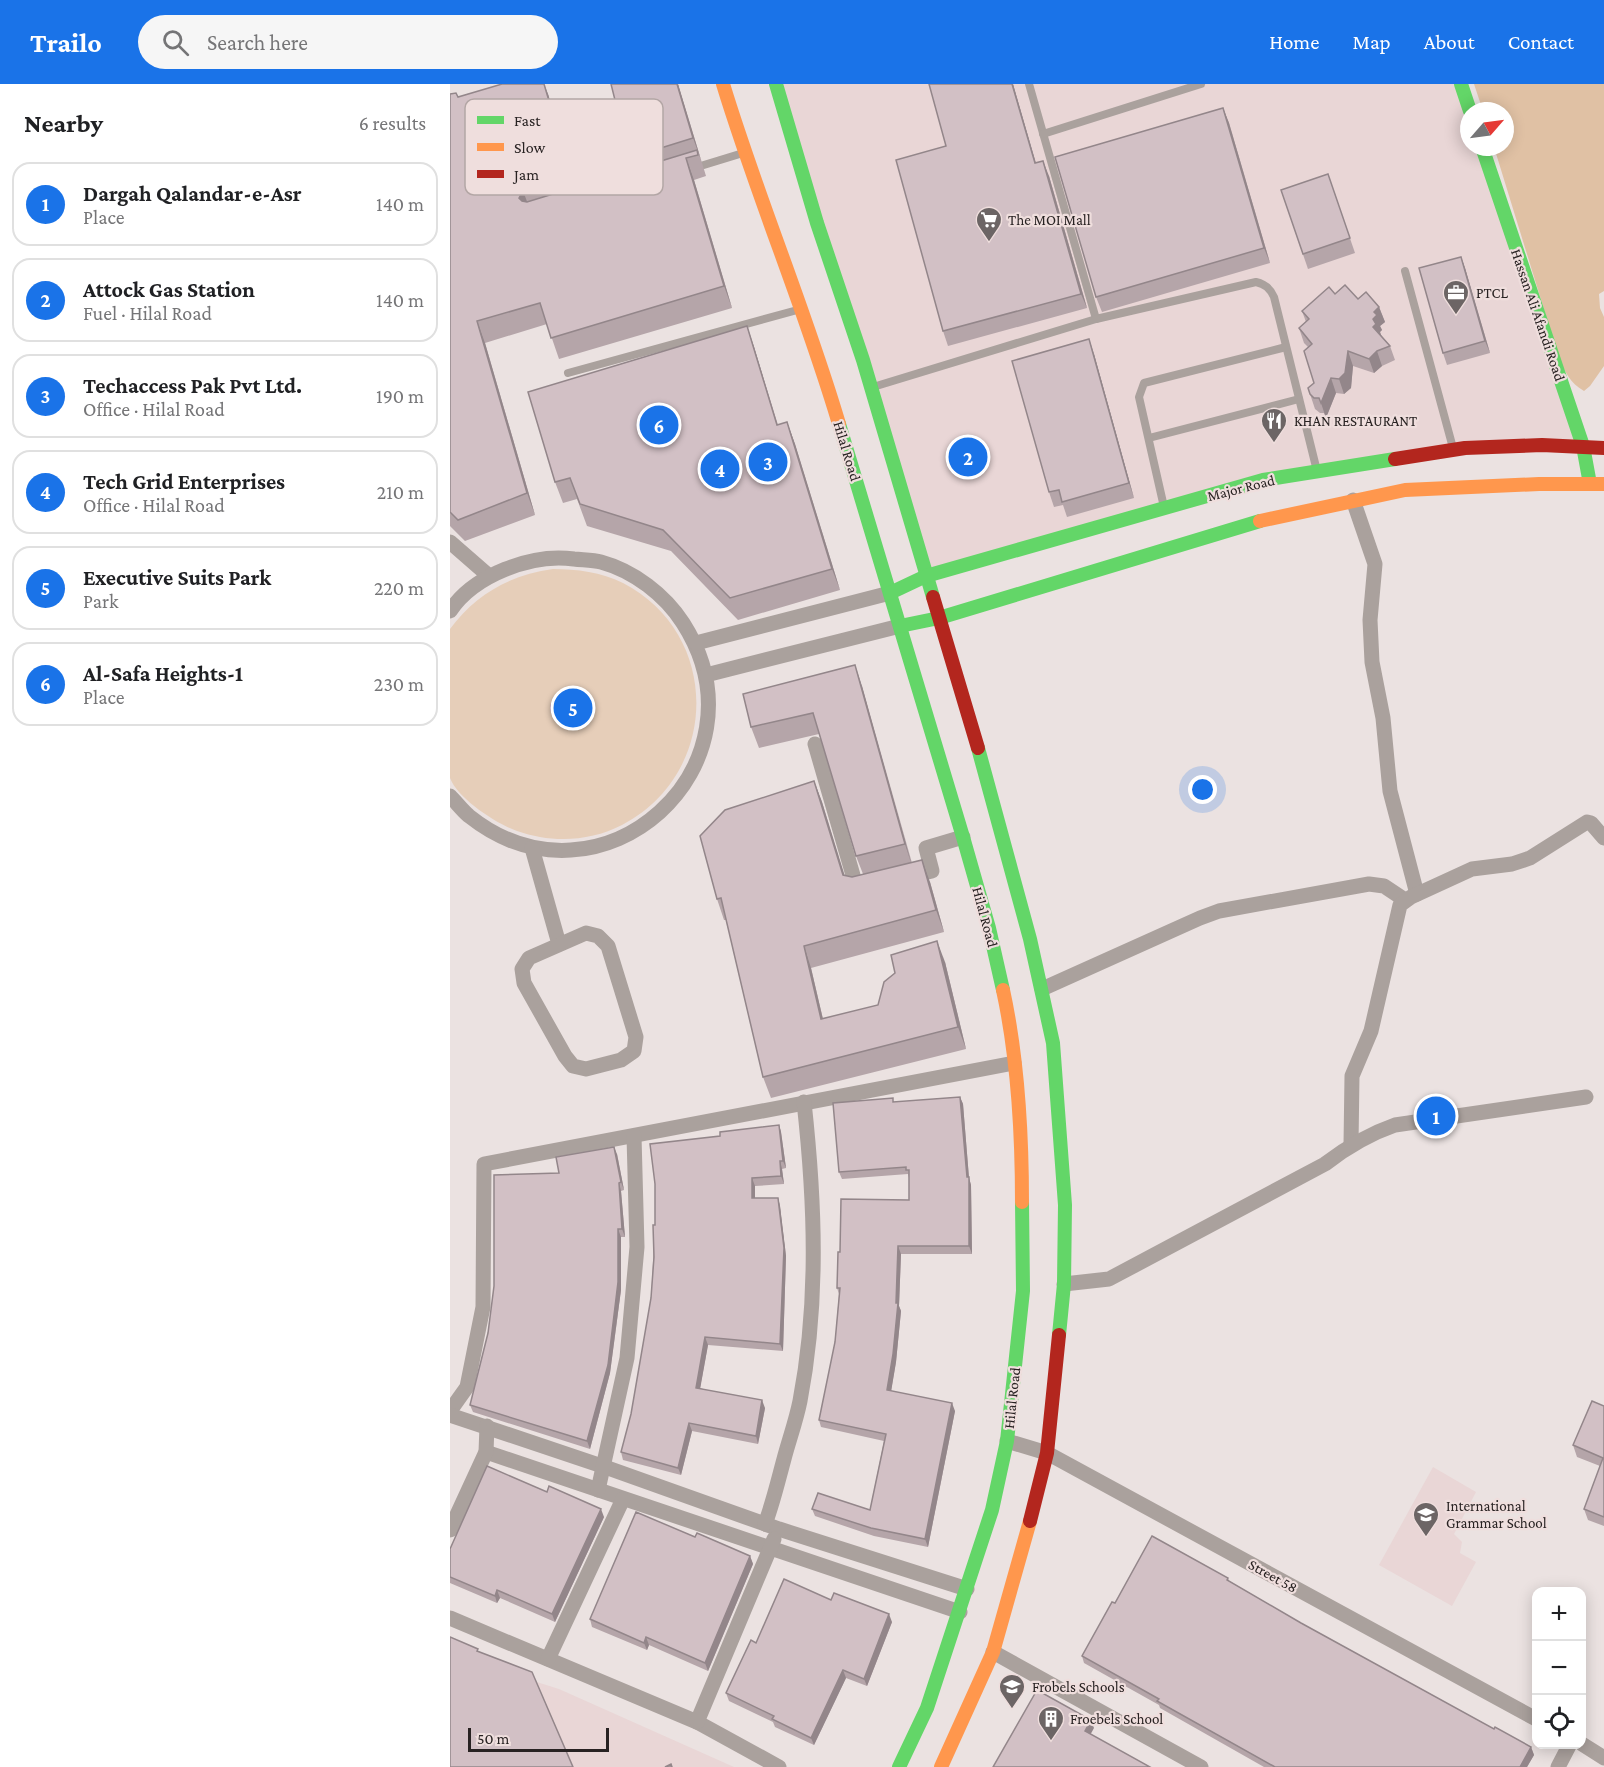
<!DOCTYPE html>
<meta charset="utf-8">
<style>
body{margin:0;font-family:"Crimson Pro",serif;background:#f6f6f6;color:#202124}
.controls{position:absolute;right:18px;bottom:18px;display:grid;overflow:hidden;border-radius:12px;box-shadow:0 3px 15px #0003}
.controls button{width:54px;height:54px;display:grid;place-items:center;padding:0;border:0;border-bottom:2px solid #e0e0e0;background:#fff;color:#202124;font:30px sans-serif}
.compass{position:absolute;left:1010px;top:18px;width:54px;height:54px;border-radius:50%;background:#fff;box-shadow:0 3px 15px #0003;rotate:62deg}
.scale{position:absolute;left:18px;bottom:15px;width:141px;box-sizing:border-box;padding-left:6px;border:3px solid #282222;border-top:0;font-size:16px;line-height:21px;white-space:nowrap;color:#282222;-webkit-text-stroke:4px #efdedd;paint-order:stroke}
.you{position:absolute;left:753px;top:706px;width:21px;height:21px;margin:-15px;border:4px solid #fff;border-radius:50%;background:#1a73e8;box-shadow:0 0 0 9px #1a73e833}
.badge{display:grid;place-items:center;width:39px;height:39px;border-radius:50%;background:#1a73e8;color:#fff;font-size:20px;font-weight:700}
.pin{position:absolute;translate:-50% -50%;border:3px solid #fff;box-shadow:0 2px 6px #0006}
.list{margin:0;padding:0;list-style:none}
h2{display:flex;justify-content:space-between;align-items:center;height:78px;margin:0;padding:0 24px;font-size:26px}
h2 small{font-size:20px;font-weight:400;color:#757577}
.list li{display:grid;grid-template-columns:39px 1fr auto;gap:18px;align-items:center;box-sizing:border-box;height:84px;margin:0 12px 12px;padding:0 12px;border:2px solid #e0e0e0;border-radius:18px}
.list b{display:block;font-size:22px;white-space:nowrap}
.list p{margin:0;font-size:20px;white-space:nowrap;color:#757577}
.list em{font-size:20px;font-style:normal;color:#757577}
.icon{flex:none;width:33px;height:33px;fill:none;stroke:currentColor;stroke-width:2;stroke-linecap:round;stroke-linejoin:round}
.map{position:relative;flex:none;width:1154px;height:1683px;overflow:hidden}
header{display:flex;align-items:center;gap:36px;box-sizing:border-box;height:84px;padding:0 30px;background:#1a73e8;color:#fff}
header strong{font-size:28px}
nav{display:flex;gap:33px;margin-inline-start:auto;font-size:21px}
.search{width:420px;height:54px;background:#f6f6f6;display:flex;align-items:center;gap:15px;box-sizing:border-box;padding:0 21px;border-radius:33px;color:#757577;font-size:22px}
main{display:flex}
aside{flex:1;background:#fff}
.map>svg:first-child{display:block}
.built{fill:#e9d6d6}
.green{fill:#e6ceb9}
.forest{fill:#e0c1a4}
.water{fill:#bc95b4}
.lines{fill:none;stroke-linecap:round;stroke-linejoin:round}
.lane{stroke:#aaa19d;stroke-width:8}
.street{stroke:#aaa19d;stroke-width:15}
.fast{stroke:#63d668;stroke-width:14}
.slow{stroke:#ff974d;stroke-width:14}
.jam{stroke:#b3261e;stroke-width:14}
.wall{fill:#b5a5a9}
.shaded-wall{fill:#93868a}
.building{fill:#d2c0c5;stroke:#93868a;stroke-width:1.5}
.labels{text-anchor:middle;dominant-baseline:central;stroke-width:4.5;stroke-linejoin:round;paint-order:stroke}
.poi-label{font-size:15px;fill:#282222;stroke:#efdedd;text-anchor:start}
.street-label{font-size:15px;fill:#282222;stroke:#efdedd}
.key{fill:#efdedd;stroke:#b3a6a5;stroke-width:1.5}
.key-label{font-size:16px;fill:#282222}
</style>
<header>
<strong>Trailo</strong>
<div class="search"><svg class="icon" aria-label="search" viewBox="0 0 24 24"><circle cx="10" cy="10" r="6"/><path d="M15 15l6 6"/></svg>Search here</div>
<nav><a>Home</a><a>Map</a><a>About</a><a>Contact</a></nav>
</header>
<main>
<aside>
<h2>Nearby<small>6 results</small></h2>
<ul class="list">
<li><span class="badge">1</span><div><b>Dargah Qalandar-e-Asr</b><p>Place</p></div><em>140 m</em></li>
<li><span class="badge">2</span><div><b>Attock Gas Station</b><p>Fuel · Hilal Road</p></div><em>140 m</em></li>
<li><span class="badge">3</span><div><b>Techaccess Pak Pvt Ltd.</b><p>Office · Hilal Road</p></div><em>190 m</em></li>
<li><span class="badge">4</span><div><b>Tech Grid Enterprises</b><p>Office · Hilal Road</p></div><em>210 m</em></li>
<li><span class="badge">5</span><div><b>Executive Suits Park</b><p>Park</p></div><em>220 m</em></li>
<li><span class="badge">6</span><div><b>Al-Safa Heights-1</b><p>Place</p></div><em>230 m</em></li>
</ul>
</aside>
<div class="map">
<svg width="1154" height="1683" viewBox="0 0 1154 1683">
<rect width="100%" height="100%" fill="#ebe2e1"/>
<g class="built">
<polygon points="328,0 1014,0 1019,27 1019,63 1032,63 1131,358 898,383 476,492"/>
<polygon points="983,1383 1026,1408 1004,1450 1012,1458 1010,1469 1026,1478 1002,1522 929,1481"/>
<polygon points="0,1571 109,1605 284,1683 0,1683"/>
</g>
<path class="green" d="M103,485C127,485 151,488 173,499C272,550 270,690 172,741C139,758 101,759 67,747C47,740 8,715 0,694C0,685 0,669 0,658C0,620 0,583 0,545C26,510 60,491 103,485Z"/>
<path class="forest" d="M1024,0H1154V207L1149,210L1150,224L1154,233V282L1140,302L1134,307C1120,299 1115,288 1109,274L1044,63H1055V27H1033Z"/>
<circle class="water" cx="111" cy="624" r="11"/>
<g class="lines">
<g class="lane">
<path d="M579,0L646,235L806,198C815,200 820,204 824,213L867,387"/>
<polyline points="593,50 751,0"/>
<polyline points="244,84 293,69"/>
<polyline points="955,187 1003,364"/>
<polyline points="118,289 351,225"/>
<polyline points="423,303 646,235"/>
<polyline points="699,354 849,315"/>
<polyline points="714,423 689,313 694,299 836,263"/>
</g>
<g class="street">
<polyline points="903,416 925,480 920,536 922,578 933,634 940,707 967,810"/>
<polyline points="0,458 39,492"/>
<path d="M0,527C24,491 82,469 124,475C133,476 143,476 151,478C184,487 215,511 233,539C324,681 151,837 19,732C12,726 6,718 0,712"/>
<polyline points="246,559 440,509"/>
<polyline points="256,591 450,542"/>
<polyline points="365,660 407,805 412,804"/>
<polyline points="82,764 109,860"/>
<polyline points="456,793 482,787 476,764 513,753"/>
<polygon points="136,849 148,852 158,862 186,953 184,967 171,976 136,985 123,982 115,972 74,899 72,885 79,874"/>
<polyline points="592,905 750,834 769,827 919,800 934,802 955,816"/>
<polyline points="901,1060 902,992 921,947 950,821 961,813 1022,785 1062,780 1080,774 1137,738 1141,739 1154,754"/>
<path d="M614,1200L659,1195L875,1080C897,1063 919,1050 945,1041L1136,1013"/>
<polyline points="0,1327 17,1303 33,1223 34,1080 564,979"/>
<polyline points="0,1331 155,1383 329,1445 517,1505"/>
<polyline points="557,1357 597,1369 1086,1635"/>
<polyline points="36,1368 510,1528"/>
<polyline points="148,1406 177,1274 187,1163 184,1052"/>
<path d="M315,1440C323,1419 328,1397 334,1375C339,1356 346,1337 350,1317C369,1218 365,1118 354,1018"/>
<polyline points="0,1446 36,1368 37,1342"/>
<polyline points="0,1534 247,1638 329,1683"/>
<polyline points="543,1568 751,1683"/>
<polyline points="98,1575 173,1415"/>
<polyline points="247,1638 324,1455"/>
<polyline points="1132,1660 1154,1674"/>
<polyline points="1108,1683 1120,1660"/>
</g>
<g class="fast">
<polyline points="326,0 367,139 413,276 483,513"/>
<polyline points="1011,0 1020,27"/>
<polyline points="1032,63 1133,362 1140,400"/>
<polyline points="389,340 513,753 539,844 553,906"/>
<polyline points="440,509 476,492 813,396 945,375"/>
<polyline points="450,542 489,534 810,437"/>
<polyline points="528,664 580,855 603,959 615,1121 614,1200 609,1251"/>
<polyline points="449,1683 477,1624 542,1426 557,1357 573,1207 572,1118"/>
</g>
<g class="slow">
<path d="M273,0C308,115 355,225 389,340"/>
<polyline points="810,437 955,406 1089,400 1154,400"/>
<path d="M553,906C568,975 572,1048 572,1118"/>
<polyline points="491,1683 543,1568 580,1437"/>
</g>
<g class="jam">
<polyline points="945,375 1015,364 1092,361 1154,364"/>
<polyline points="483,513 528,664"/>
<polyline points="580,1437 597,1369 609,1251"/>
</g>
</g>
<g class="wall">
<polygon points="228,0 256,92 244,96 282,224 109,275 97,240 35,259 85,431 15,457 0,442 0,10 8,13 98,10 105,34"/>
<polygon points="479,0 563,0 586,79 599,92 637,224 498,262 493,247 496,62"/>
<polygon points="773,24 779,39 820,179 652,228 646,213"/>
<polygon points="878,90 905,169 858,185 831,106"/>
<polygon points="1011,173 1015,184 1040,269 997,281 993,269"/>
<polygon points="885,210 908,215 929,223 935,238 930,242 932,246 930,248 931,251 940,262 945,276 932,282 924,289 903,282 901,304 894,310 886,309 876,334 874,329 870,329 865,325 860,310 864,299 858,263 854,259 849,244 856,238 852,227"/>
<polygon points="297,242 304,263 328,341 337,338 345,360 390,506 288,536 221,467 137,442 127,415 113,419 105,398"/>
<polygon points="644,270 684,414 617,433 613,421 604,423 599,408"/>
<polygon points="412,602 462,779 480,798 494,848 361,884 373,935 428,921 495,878 516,965 321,1014 313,993 276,836 274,836 267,815 364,697 372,718 394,791 402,793 413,790 406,772 369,650 309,664 301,643"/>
<polygon points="510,1013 513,1020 519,1094 521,1101 522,1170 451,1170 449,1222 451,1227 446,1278 441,1307 505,1327 478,1463 424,1452 365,1432 362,1425 420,1426 434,1357 371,1343 369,1336 385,1258 389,1210 387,1204 390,1168 459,1116 459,1094 458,1090 392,1095 389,1088 444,1018"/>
<polygon points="329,1041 331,1048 336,1084 332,1085 334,1100 305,1102 305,1114 328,1114 330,1122 336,1172 333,1267 258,1261 250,1304 315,1324 308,1360 242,1347 231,1391 173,1376 171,1368 181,1330 201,1214 205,1141 270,1052"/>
<polygon points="167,1070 174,1106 171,1107 175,1153 171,1153 171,1206 160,1289 140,1365 23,1328 20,1321 109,1089"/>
<polygon points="1154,1322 1154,1442 1138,1436 1134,1425 1150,1382 1127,1373 1123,1361"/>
<polygon points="97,1408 154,1433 105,1538 50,1514 47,1519 0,1499 0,1465"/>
<polygon points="245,1453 300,1472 303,1480 258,1587 199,1561 197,1566 142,1543 140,1535"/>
<polygon points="778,1494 779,1497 851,1539 1044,1645 1081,1663 1084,1671 1077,1683 814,1683 710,1624 709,1621 634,1579 632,1572 665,1519"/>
<polygon points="381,1516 442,1538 417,1602 396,1594 364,1661 325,1643 323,1638 279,1617 276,1609 306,1559"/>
</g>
<g class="shaded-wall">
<polygon points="94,0 98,10 112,55 104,34"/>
<polygon points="227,0 228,0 251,76 243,54"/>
<polygon points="562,0 563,0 590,94 585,79"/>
<polygon points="773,24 779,39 820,179 814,164"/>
<polygon points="236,74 244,96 282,224 274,202"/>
<polygon points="593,77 599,92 637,224 631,210"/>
<polygon points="73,107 81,128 77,135 69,114"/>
<polygon points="1011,173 1015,184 1040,269 1035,257"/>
<polygon points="929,223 935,238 930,242 932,246 930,248 932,254 923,243 923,235 924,228"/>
<polygon points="27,237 35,259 85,431 77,409"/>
<polygon points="297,242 304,263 334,363 327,341"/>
<polygon points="639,255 644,270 684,414 679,399"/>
<polygon points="898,267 903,282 901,304 894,310 889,295"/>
<polygon points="927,267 932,282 924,289 919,275"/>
<polygon points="881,294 886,309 876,334 871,319"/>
<polygon points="337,338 345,360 390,506 382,485"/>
<polygon points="405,581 412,602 462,782 455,760"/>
<polygon points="364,697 372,718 401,812 393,791"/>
<polygon points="472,776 480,798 494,848 486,826"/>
<polygon points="487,857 495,878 516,965 508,943"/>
<polygon points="354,862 361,884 378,957 371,935"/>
<polygon points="510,1013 513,1020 519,1094 521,1101 522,1170 519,1162 517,1093"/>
<polygon points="329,1041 331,1048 336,1084 333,1077"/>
<polygon points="164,1063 167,1070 174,1106 171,1098"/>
<polygon points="330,1077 332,1085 334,1100 331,1092"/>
<polygon points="302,1094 305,1102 305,1122 302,1114"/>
<polygon points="169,1099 171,1107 175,1153 172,1145"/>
<polygon points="328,1114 330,1122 336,1172 333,1267 330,1260"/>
<polygon points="168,1145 171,1153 171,1206 160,1289 140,1365 137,1357"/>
<polygon points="448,1162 451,1170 449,1222 451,1227 446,1278 440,1314 437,1306 446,1219"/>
<polygon points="255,1253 258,1261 249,1311 246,1304"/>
<polygon points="312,1316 315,1324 308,1360 306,1352"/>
<polygon points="502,1319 505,1327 478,1463 475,1455"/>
<polygon points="239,1339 242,1347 231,1391 228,1384"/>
<polygon points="151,1425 154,1433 105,1538 102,1530"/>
<polygon points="300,1472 303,1480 258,1587 255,1579"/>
<polygon points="47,1506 50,1514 47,1519 45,1512"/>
<polygon points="439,1530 442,1538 417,1602 414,1595"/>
<polygon points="196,1553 199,1561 197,1566 194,1559"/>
<polygon points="393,1586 396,1594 364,1661 361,1654"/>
<polygon points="641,1636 644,1644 638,1655 635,1647"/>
<polygon points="1081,1663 1084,1671 1077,1683 1070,1683"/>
</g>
<g class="building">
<polygon points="52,0 94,0 104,34 165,16 161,0 227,0 243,54 73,107 69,114 72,117 77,118 247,66 248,71 236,74 274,202 101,254 90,219 27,237 77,409 8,436 0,428 0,10 6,9 8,13"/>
<polygon points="479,0 562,0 585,79 593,77 631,210 493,247 446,76 496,62"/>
<polygon points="773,24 814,164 646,213 605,73"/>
<polygon points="878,90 900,154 853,170 831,106"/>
<polygon points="1011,173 1035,257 993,269 969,184"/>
<polygon points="895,201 908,215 916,208 929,223 924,228 927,231 923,235 926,240 923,243 940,262 927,267 919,275 898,267 895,289 889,295 881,294 871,319 869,314 864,314 860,310 858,304 864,299 854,267 862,260 849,244 859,235 852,227 879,203 885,210"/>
<polygon points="297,242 327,341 337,338 382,485 280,514 213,446 130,420 120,394 105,398 78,308"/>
<polygon points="639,255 679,399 612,418 609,406 599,408 562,277"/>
<polygon points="405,581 455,760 406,772 363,629 301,643 293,610"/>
<polygon points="364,697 393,791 402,793 472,776 486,826 354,862 371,935 428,921 434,898 445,889 441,871 487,857 508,943 313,993 271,814 267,815 250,752 275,726"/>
<polygon points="510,1013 517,1093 519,1093 519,1162 448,1162 446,1219 448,1219 443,1270 437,1306 502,1319 475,1455 421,1444 362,1425 368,1409 420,1426 436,1350 369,1336 385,1258 390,1204 387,1204 388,1168 390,1168 391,1115 459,1116 459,1086 456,1086 456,1083 389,1088 383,1019 443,1014 443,1018"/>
<polygon points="329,1041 333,1077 330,1077 331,1092 302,1094 302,1114 328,1114 334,1164 330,1260 255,1253 246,1304 312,1316 306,1352 239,1339 228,1384 171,1368 181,1330 201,1214 204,1173 203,1141 205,1141 205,1100 200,1060 270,1052 270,1048"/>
<polygon points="164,1063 171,1098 169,1099 172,1145 168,1145 168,1198 158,1281 137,1357 20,1321 38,1249 44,1202 44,1091 109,1089 106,1073"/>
<polygon points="1142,1317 1154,1322 1154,1433 1134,1425 1153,1374 1123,1361"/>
<polygon points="37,1382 97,1408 99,1402 151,1425 102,1530 47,1506 45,1512 0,1493 0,1465"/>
<polygon points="186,1428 245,1453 247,1449 300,1472 255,1579 196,1553 194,1559 140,1535"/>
<polygon points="702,1452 778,1494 777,1496 851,1539 1044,1645 1045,1643 1081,1663 1070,1683 825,1683 707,1617 709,1615 632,1572 662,1518 665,1519"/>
<polygon points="334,1495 381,1516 384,1509 439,1530 414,1595 393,1586 361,1654 322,1635 324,1632 276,1609 301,1556 306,1559"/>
<polygon points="0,1553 28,1565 27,1567 82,1588 123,1683 0,1683"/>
<polygon points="587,1606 641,1636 635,1647 700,1683 543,1683"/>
<polygon points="221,1680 222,1683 215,1683"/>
</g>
<defs>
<symbol id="supermarket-pin" viewBox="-11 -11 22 30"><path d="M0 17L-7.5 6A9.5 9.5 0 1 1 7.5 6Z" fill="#6c6565" stroke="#efdedd"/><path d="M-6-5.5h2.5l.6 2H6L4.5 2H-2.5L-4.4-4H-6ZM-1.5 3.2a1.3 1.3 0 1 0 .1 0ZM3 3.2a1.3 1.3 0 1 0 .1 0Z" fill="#fff"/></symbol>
<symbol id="office-pin" viewBox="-11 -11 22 30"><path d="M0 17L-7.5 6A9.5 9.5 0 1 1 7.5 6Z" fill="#6c6565" stroke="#efdedd"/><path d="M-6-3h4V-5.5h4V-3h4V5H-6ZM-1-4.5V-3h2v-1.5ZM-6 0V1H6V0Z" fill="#fff"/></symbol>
<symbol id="restaurant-pin" viewBox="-11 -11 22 30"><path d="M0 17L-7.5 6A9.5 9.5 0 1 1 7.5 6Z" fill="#6c6565" stroke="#efdedd"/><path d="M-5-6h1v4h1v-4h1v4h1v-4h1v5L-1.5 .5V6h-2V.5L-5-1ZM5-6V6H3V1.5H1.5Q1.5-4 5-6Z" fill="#fff"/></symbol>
<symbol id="school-pin" viewBox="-11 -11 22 30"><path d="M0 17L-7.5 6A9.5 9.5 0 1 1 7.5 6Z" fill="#6c6565" stroke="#efdedd"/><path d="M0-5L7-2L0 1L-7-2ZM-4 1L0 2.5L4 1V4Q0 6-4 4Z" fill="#fff"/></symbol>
<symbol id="building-pin" viewBox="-11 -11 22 30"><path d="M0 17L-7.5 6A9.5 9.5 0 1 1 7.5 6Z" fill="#6c6565" stroke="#efdedd"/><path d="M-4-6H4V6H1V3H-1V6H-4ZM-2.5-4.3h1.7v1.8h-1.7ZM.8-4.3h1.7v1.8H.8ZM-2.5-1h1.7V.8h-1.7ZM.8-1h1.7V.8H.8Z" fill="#fff"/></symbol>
</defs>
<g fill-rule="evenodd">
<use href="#supermarket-pin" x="524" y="121" width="30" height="40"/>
<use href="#office-pin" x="991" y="194" width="30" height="40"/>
<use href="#restaurant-pin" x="809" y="322" width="30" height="40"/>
<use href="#school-pin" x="961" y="1416" width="30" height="40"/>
<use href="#school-pin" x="547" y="1588" width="30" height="40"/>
<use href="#building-pin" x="586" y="1620" width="30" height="40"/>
</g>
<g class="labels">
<g class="poi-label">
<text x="558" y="136">The MOI Mall</text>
<text x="1026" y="209">PTCL</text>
<text x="844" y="337">KHAN RESTAURANT</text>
<text x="996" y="1422">International<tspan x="996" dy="17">Grammar School</tspan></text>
<text x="582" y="1603">Frobels Schools</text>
<text x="620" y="1635">Froebels School</text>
</g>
<g class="street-label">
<text transform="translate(1088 231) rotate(71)">Hassan Ali Afandi Road</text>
<text transform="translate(397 367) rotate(73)">Hilal Road</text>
<text transform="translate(791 404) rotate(-14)">Major Road</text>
<text transform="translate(535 833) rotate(75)">Hilal Road</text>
<text transform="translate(562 1314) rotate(-84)">Hilal Road</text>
<text transform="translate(823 1492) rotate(29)">Street 58</text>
</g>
</g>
<rect x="15" y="15" width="198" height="96" rx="9" class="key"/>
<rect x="27" y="32" width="27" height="8" fill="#63d668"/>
<rect x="27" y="59" width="27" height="8" fill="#ff974d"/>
<rect x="27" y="86" width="27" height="8" fill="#b3261e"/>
<g class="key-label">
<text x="64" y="42">Fast</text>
<text x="64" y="69">Slow</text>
<text x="64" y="96">Jam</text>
</g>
</svg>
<div class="controls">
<button>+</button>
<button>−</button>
<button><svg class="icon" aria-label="locate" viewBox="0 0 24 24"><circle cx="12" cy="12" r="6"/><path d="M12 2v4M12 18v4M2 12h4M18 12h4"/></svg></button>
</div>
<svg class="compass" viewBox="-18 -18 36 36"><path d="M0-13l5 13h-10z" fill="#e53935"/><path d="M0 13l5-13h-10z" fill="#757577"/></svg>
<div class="scale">50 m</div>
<div class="you"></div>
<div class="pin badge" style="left:986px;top:1032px">1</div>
<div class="pin badge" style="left:518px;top:373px">2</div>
<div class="pin badge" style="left:318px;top:378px">3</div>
<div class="pin badge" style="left:270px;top:385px">4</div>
<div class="pin badge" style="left:123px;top:624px">5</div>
<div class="pin badge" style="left:209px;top:341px">6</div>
</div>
</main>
